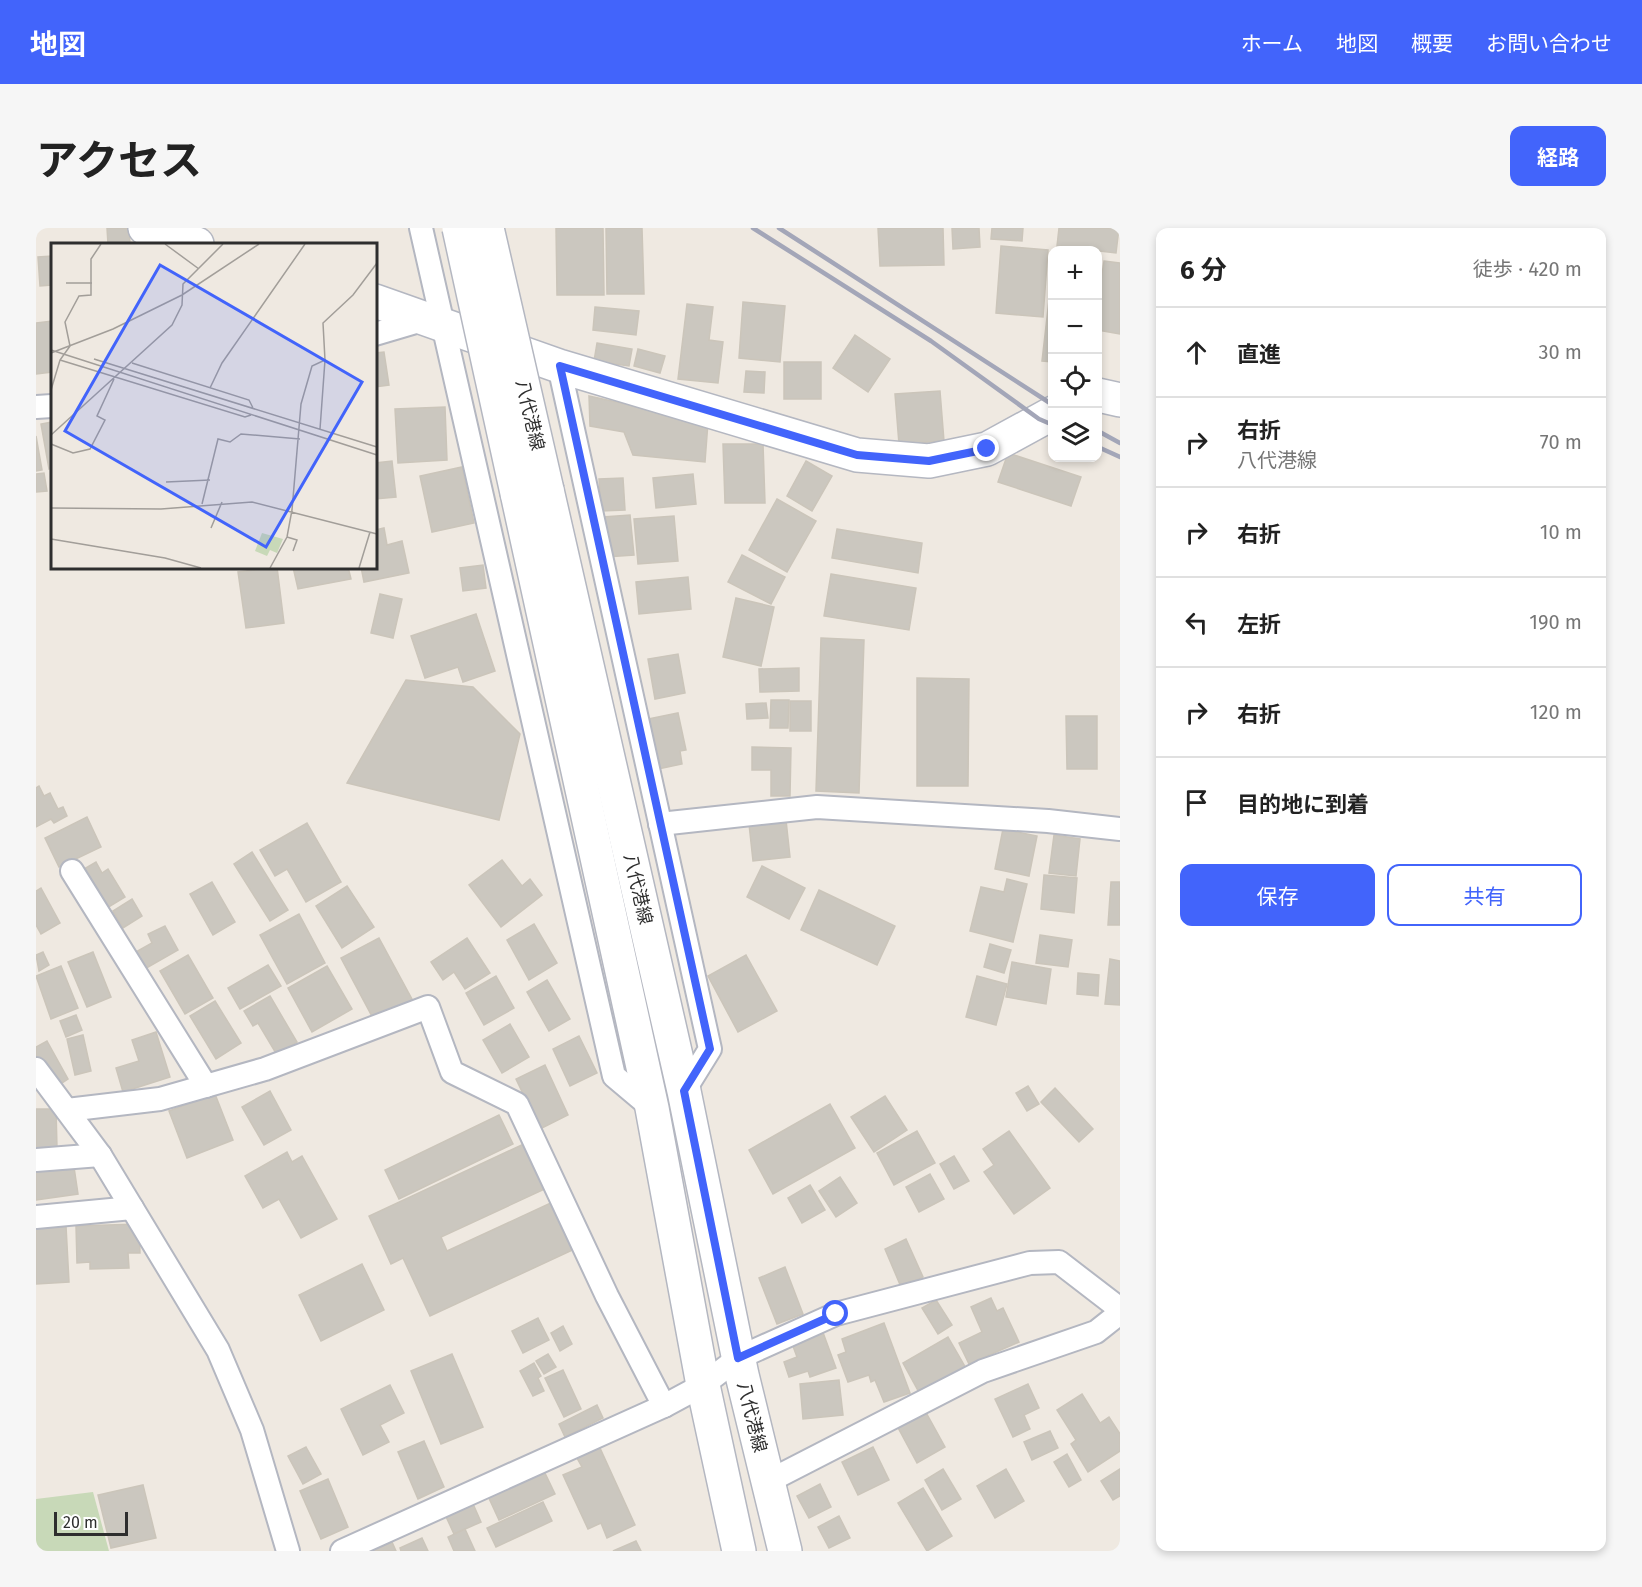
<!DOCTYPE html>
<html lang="ja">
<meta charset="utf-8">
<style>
body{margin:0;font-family:"Fira Sans","Noto Sans JP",sans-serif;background:#f6f6f6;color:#222}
.controls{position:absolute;right:18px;top:18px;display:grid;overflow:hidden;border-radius:12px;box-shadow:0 3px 9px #0003}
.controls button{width:54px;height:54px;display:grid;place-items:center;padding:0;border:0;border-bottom:2px solid #e0e0e0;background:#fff;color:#222;font:30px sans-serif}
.scale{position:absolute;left:18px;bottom:15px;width:74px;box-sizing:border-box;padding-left:6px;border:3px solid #2e2e2e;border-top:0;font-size:16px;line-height:21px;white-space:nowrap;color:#2e2e2e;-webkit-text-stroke:4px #fff;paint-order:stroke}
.stop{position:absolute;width:18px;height:18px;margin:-14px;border:4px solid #4264fb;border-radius:50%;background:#fff}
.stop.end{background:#4264fb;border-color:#fff;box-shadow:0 2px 6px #0008}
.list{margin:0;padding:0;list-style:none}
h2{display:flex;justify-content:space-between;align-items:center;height:78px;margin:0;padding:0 24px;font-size:26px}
h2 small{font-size:20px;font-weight:400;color:#767676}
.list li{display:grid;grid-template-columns:39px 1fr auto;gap:18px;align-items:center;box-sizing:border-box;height:90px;padding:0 24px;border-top:2px solid #e0e0e0}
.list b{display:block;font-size:22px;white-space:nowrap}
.list p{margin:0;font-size:20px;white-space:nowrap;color:#767676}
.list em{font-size:20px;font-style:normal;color:#767676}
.actions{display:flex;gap:12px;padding:18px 24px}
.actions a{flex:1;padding:14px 0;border:2px solid #4264fb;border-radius:12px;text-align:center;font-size:21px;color:#4264fb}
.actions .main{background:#4264fb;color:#fff}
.icon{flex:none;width:33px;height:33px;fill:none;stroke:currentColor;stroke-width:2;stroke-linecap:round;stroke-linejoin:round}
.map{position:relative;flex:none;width:1084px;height:1323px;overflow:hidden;border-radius:12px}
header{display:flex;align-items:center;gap:36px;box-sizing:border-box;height:84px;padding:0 30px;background:#4264fb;color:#fff}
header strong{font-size:28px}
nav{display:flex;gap:33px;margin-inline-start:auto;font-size:21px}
.intro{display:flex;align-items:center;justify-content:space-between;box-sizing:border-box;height:144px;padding:0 36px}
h1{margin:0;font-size:42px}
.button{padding:15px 27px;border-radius:12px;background:#4264fb;color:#fff;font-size:21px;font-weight:700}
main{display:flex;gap:36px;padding:0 36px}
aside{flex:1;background:#fff;border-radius:12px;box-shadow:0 3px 9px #0003}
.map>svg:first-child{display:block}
.cemetery{fill:#c8d9b8}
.building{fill:#cbc7bf;stroke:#cbc5ba;stroke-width:1.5}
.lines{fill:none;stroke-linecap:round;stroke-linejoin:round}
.street-casing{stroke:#b4b7c1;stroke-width:26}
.secondary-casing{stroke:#b4b7c1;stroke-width:36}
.street{stroke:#fff;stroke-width:22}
.secondary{stroke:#fff;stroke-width:33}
.rail{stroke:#a3a6b8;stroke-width:4.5}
.secondary-bridge-casing{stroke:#b4b7c1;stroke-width:36;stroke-linecap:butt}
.secondary-bridge{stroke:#fff;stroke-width:33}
.route{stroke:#4264fb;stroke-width:8}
.labels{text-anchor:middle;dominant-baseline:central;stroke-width:4.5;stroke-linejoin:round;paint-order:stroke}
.street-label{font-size:18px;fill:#2e2e2e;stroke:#fff}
.inset-road{fill:none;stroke:#a29e99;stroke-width:1.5}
.view{fill:#4264fb;fill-opacity:0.15;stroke:#4264fb;stroke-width:3}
.inset-edge{fill:none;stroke:#2e2e2e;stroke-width:3}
</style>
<header>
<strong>地図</strong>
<nav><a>ホーム</a><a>地図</a><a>概要</a><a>お問い合わせ</a></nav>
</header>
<div class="intro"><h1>アクセス</h1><a class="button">経路</a></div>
<main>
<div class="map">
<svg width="1084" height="1323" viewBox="0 0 1084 1323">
<rect width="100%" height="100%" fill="#efe9e1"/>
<polygon class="cemetery" points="57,1264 73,1323 0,1323 0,1271"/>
<g class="building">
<polygon points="71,0 93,0 94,16 72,16"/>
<polygon points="520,0 567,0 568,67 521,67"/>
<polygon points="570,0 606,0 608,66 571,66"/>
<polygon points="842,0 907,0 908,37 844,38"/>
<polygon points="916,0 943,0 944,19 917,21"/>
<polygon points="956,0 987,0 986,13 955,11"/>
<polygon points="1023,0 1083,0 1080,25 1021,18"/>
<polygon points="965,18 1012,22 1007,89 960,85"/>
<polygon points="16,28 16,57 4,58 2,29"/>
<polygon points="1068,33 1084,35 1084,106 1062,102 1062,73"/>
<polygon points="1013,72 1017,72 1017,134 1006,133"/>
<polygon points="707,74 749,78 744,134 703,130"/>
<polygon points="651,76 677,79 673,112 687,114 682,155 642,151"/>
<polygon points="559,79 603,83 600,107 557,102"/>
<polygon points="16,93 16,144 0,146 0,95"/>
<polygon points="819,107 854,131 832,164 797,140"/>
<polygon points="561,115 596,121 593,138 558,133"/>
<polygon points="602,121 629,128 624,145 598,138"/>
<polygon points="348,124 353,157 339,159 339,125"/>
<rect x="748" y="134" width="37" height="37"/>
<polygon points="710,143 729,144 728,165 708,164"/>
<polygon points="904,163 908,213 863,216 859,166"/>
<polygon points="553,168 672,194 669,234 597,227 588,204 554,198"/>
<polygon points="409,179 411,232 362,235 359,181"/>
<polygon points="16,194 16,240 13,241 5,196"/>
<polygon points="0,208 6,242 0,243"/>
<polygon points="687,216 727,216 729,275 689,275"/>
<polygon points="972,225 1045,249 1035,278 962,254"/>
<polygon points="356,233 360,269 339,271 339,235"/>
<polygon points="770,233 796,248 776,283 751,268"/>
<polygon points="426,239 438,295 396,304 384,248"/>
<polygon points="8,245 11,263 0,264 0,246"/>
<polygon points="657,246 660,276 620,280 617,250"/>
<polygon points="587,250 589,282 565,283 563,251"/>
<polygon points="741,271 780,293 751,344 713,322"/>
<polygon points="594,287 598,327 570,329 567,289"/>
<polygon points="638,288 642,333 602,336 598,291"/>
<polygon points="348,300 351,317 366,313 373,345 328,354 325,339 339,339 339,302"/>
<polygon points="801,301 886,315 882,345 796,330"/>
<polygon points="706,327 749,349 735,376 692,354"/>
<polygon points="447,337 450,360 427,363 424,340"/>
<polygon points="241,339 248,395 210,400 202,344"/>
<polygon points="257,339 312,339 315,351 262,361"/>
<polygon points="795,346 880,360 873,402 788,388"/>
<polygon points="652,349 655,381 603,386 600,354"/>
<polygon points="344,366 366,371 357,410 335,405"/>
<polygon points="700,370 738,379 725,438 687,429"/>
<polygon points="440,386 459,443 427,454 422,439 389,450 375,408"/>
<polygon points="785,410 828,412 823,565 780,563"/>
<polygon points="642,426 649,465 619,471 612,431"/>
<polygon points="763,440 763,463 724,464 723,441"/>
<polygon points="881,450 933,451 932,558 881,558"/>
<polygon points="370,452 437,459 484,506 463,592 311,555"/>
<polygon points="735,472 753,472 752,500 734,500"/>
<rect x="754" y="473" width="21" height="30"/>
<polygon points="730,475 732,490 711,491 710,476"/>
<polygon points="642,485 650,522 644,523 646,536 617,542 607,492"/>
<polygon points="1030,488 1061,488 1061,541 1031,541"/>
<polygon points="716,519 755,520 754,568 735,568 735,542 716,542"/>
<polygon points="3,558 8,568 14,565 22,581 27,579 31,588 18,595 15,591 0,599 0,560"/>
<polygon points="51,589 65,619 23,639 9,610"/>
<polygon points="750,592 754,629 717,633 713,596"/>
<polygon points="271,595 305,654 270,674 251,641 239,648 224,622"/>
<polygon points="967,601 1001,608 993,648 959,641"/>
<polygon points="1018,607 1044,611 1040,648 1013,645"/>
<polygon points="216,624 252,682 234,693 198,636"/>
<polygon points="466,632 486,658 494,651 506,667 465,699 433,657"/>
<polygon points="60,634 66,645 72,641 89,669 71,680 48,641"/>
<polygon points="726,638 769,660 753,691 711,669"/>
<polygon points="1008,647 1041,650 1038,685 1005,681"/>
<polygon points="971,651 991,656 977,714 934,703 945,659 968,664"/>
<polygon points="176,654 199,694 177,707 154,666"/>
<polygon points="1075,654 1084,654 1084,697 1072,697"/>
<polygon points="311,658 338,699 306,720 280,678"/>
<polygon points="5,660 24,695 5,706 0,697 0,663"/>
<polygon points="783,662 859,698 841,737 765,702"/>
<polygon points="96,671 106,688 87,700 77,683"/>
<polygon points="263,686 289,735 251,756 224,707"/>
<polygon points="498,696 521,735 493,752 471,712"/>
<polygon points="129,698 142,722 107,742 98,725 116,715 112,706"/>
<polygon points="1004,707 1036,712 1032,739 1000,735"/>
<polygon points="343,710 377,773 339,794 305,730"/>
<polygon points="431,710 454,745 429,761 418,744 407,752 395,734"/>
<polygon points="954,716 975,722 968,745 948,739"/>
<polygon points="7,724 13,737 3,743 0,727"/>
<polygon points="57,724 75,769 51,779 32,734"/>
<polygon points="152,727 177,770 149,786 124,743"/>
<polygon points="710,727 741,783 702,804 672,748"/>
<polygon points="1074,731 1084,733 1084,777 1069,776"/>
<polygon points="976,734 1015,741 1010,776 970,769"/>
<polygon points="232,737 245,758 204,781 192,760"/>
<polygon points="25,738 42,780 15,791 0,748"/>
<polygon points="291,738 316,781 276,804 252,760"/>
<polygon points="1042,745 1063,747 1062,768 1041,766"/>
<polygon points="460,748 478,780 448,797 430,765"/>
<polygon points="941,748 971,756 960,797 930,789"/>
<polygon points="511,752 534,791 513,803 491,764"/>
<polygon points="234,768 261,814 241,827 222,795 217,798 208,783"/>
<polygon points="179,773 205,815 180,831 154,788"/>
<polygon points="40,787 46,802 30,809 24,793"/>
<polygon points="474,796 493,829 466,845 447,812"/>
<polygon points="120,804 134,849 87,864 80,840 103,833 96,812"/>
<polygon points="47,807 55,843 39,847 31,811"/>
<polygon points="543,808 561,845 534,858 517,821"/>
<polygon points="11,813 32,851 20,859 0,827 0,819"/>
<polygon points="509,837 532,887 504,901 480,851"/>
<polygon points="992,858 1003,876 991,883 980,865"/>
<polygon points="1019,860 1057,901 1043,914 1005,874"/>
<polygon points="234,863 255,902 228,917 206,879"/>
<polygon points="179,866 197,912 151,930 133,883"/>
<polygon points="849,868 871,902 838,924 815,889"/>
<polygon points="794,876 819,920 737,966 713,922"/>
<polygon points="0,881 20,881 21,920 0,920"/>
<polygon points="463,887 477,916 363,971 349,942"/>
<polygon points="881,903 899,935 858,957 841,925"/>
<polygon points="973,903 1014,960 978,986 948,944 958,937 947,921"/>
<polygon points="490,915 511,960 405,1009 411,1023 519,973 541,1020 394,1088 367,1030 355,1036 333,988"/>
<polygon points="251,924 256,934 266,928 301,991 265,1010 243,971 227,980 209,948"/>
<polygon points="918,928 933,953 918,961 904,936"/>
<polygon points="6,937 7,943 38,939 42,966 0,972 0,938"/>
<polygon points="894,946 908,971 883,984 870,959"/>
<polygon points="804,949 821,975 800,989 783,963"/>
<polygon points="774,957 789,982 766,995 752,970"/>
<polygon points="103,996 104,1025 92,1025 93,1040 54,1041 54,1034 41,1035 40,998"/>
<polygon points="30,998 33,1054 0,1056 0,999"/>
<polygon points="870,1011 887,1049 865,1059 849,1021"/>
<polygon points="326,1036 348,1082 285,1113 263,1067"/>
<polygon points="749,1039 767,1086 741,1096 723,1050"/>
<polygon points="955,1070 961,1083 967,1080 983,1114 933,1136 923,1115 946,1104 935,1079"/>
<polygon points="900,1072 916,1097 902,1106 886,1080"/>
<polygon points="502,1090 513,1112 487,1125 476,1103"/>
<polygon points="848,1095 874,1165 848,1174 839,1152 835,1154 833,1147 812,1154 802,1127 810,1124 806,1111"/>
<polygon points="527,1098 536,1116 524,1123 515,1105"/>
<polygon points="785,1099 800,1140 774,1149 772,1143 753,1149 748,1134 761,1129 754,1110"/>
<polygon points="912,1109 931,1142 885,1168 867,1135"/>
<polygon points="416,1126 447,1199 405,1216 375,1143"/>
<polygon points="512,1126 520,1139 508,1146 500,1133"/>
<polygon points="498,1135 505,1148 502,1150 508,1163 497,1168 484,1143"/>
<polygon points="527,1142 545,1181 528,1189 509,1150"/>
<polygon points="803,1152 807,1187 767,1191 764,1156"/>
<polygon points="992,1156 1003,1180 988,1187 994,1201 977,1209 959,1171"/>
<polygon points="354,1157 368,1185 344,1197 353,1214 327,1227 305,1181"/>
<polygon points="1046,1166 1064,1195 1073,1189 1084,1206 1084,1223 1052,1244 1035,1216 1040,1212 1021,1182"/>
<polygon points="561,1177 567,1190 529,1209 523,1196"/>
<polygon points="887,1179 909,1219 881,1235 859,1194"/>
<polygon points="1014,1203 1022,1220 996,1232 988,1214"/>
<polygon points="388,1213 408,1259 382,1271 362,1224"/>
<polygon points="270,1219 285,1246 267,1256 252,1228"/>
<polygon points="837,1219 853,1252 822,1267 806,1234"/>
<polygon points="564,1220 599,1297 571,1310 565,1295 552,1301 527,1247 546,1239 541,1230"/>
<polygon points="1031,1226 1045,1252 1033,1259 1018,1234"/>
<polygon points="507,1241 519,1266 463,1292 452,1268"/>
<polygon points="907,1241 925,1271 906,1282 889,1252"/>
<polygon points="970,1241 988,1273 959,1290 941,1258"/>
<polygon points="1084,1241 1084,1268 1077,1272 1065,1253"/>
<polygon points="292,1251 312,1299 285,1311 264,1263"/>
<polygon points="784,1256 795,1279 773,1290 761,1268"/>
<polygon points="107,1257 120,1310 75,1320 62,1267"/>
<polygon points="887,1260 916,1308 891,1323 862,1275"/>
<polygon points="434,1269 445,1294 418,1306 407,1282"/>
<polygon points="507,1274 516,1293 460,1319 451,1300"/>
<polygon points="803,1288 814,1310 793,1320 782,1299"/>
<polygon points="429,1301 439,1323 418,1323 412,1309"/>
<polygon points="386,1310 392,1323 365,1323 364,1320"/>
<polygon points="600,1313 605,1323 577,1323"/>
<polygon points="356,1314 360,1323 336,1323"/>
</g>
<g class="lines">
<defs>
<g id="street">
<polyline points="385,0 578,848 616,880"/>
<polyline points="339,106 383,93 392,93"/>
<polyline points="523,138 674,821 648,863"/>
<polyline points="0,179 16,178"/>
<polyline points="624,596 781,579 1012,593 1084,601"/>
<polyline points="36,643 170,858"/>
<polyline points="0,841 64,927 182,1122 216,1202 252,1323"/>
<polyline points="31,882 124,871 229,841 392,779 416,844 481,876 571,1068 628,1178"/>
<polyline points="0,932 64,927"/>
<polyline points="0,989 96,980"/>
<polyline points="733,1253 947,1143 1060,1104 1084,1085"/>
<polyline points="306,1323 628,1178 667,1157 702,1130 800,1086 994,1035 1023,1034 1084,1081"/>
</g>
<g id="secondary">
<polyline points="109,0 161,16"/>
<polyline points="339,73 523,138 821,227 893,233 951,221 1017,185"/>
<polyline points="1062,167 1084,172"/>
<polyline points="511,262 648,863 706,1147 749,1323"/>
<polyline points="481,265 616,880 667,1157 703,1323"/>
</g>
</defs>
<use href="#street" class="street-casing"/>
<use href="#secondary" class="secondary-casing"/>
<use href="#street" class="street"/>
<use href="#secondary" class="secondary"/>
<g class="rail">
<polyline points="717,0 895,113 1003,191 1017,197"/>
<polyline points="743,0 1017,177"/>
<polyline points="1062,203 1084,215"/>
<polyline points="1062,219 1084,229"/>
</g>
<defs>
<g id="secondary-bridge">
<polyline points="423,0 481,265"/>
<polyline points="451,0 511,262"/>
</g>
</defs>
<use href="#secondary-bridge" class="secondary-bridge-casing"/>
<use href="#secondary-bridge" class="secondary-bridge"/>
</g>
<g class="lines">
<polyline class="route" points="800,1086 702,1130 648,863 674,821 524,138 821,227 893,233 951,221"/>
</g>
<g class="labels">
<g class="street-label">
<text transform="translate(494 187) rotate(77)">八代港線</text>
<text transform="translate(602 661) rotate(77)">八代港線</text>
<text transform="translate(716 1189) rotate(76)">八代港線</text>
</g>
</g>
<g transform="translate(15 15)">
<rect width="326" height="326" fill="#efe9e1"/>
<path d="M211,290L232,296L226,310L219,307L216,313L204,308Z" fill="#c8d9b8"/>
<path class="inset-road" d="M114,1L148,26M15,40H41M0,107L326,212M0,110L62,86L131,52L208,1M43,116L326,204M9,117L194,174L200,172M81,120L198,157L202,165M159,145L171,120L254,1M0,147L9,117L19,103L14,79L28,53L40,52V16L50,1M269,186L274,117M0,192L121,82L131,62L132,41L172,1M0,201L22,210L39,206L54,177L46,173L63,136M115,239L159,237M151,261L167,196L179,199L190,191L249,196M0,265L110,266L201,259L326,291M160,285L171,259M236,294L246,297L242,308M0,296L114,315L150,325M219,325L236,294L241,267L250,161L261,123L274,117L272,80L302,52L326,20M308,325L319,289"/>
<path class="view" d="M109,22L311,139L215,304L14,188Z"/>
<rect width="326" height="326" class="inset-edge"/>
</g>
</svg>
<div class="controls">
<button>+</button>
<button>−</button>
<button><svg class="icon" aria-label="locate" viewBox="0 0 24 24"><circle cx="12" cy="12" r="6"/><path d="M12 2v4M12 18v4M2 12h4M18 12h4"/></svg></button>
<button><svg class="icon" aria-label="layers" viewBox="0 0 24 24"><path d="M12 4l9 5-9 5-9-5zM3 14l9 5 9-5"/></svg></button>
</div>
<div class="scale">20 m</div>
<div class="stop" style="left:800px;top:1086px"></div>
<div class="stop end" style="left:951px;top:221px"></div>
</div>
<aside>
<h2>6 分<small>徒歩 · 420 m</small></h2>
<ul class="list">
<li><svg class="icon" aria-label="ahead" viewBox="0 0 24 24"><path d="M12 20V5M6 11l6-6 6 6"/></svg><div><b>直進</b></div><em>30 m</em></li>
<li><svg class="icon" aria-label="right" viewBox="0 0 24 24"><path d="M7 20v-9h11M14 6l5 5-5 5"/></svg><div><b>右折</b><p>八代港線</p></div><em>70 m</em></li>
<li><svg class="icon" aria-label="right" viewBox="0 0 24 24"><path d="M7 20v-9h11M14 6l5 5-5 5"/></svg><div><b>右折</b></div><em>10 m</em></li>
<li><svg class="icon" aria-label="left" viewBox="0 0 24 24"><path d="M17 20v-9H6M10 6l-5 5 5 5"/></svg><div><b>左折</b></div><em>190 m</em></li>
<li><svg class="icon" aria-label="right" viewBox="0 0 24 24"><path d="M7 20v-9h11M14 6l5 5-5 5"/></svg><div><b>右折</b></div><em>120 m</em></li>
<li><svg class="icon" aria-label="arrive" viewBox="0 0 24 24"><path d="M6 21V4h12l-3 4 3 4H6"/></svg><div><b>目的地に到着</b></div></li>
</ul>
<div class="actions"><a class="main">保存</a><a>共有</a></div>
</aside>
</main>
